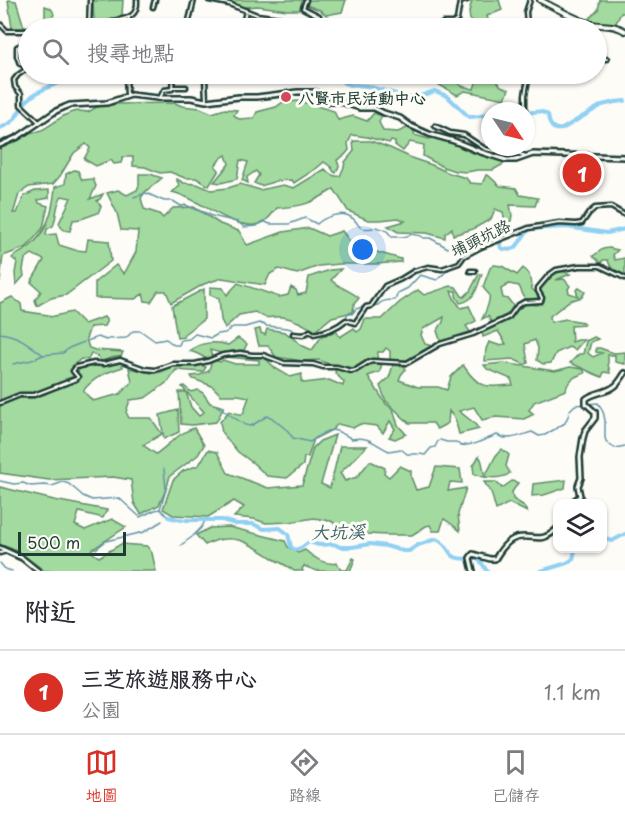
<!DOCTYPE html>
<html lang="zh-TW">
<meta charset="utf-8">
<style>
body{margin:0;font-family:"Playpen Sans","LXGW WenKai TC",sans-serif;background:#f2f2f3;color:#2b2b33}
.controls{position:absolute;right:18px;bottom:18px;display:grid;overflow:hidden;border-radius:12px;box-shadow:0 2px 4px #0004}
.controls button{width:54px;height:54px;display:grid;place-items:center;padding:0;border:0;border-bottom:2px solid #e1e1e2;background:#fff;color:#2b2b33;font:30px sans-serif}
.compass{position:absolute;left:481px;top:102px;width:54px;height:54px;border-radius:50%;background:#fff;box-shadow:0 2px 4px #0004;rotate:125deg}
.scale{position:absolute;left:18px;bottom:15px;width:108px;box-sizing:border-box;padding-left:6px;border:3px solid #1f3d34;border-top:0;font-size:16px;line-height:21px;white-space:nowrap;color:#1f3d34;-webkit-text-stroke:4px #fdfcf7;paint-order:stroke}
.you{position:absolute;left:363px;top:250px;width:21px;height:21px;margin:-15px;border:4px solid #fff;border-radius:50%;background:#1a73e8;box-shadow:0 0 0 9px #1a73e833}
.badge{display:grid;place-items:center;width:39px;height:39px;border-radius:50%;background:#d93025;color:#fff;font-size:20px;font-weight:700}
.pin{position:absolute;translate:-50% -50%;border:3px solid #fff;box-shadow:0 2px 6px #0006}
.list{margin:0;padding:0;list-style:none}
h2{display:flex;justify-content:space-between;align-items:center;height:78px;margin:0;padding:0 24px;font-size:26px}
h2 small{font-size:20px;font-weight:400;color:#7c7c81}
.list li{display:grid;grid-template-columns:39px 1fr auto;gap:18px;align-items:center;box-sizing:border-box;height:84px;padding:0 24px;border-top:2px solid #e1e1e2}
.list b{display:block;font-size:22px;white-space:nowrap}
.list p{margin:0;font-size:20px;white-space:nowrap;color:#7c7c81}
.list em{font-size:20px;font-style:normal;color:#7c7c81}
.icon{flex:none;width:33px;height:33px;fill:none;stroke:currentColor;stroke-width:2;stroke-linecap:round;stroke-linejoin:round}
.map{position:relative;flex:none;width:625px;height:571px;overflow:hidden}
.search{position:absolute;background:#fff;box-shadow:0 2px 4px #0004;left:18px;right:18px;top:18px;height:66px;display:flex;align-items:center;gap:15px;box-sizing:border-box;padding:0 21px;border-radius:33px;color:#7c7c81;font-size:22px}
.sheet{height:162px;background:#fff}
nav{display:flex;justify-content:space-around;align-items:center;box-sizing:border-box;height:84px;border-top:2px solid #e1e1e2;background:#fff;font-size:16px;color:#7c7c81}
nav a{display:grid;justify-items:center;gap:3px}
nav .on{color:#d93025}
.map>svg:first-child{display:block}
.green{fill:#a3da9f;stroke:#618c6a;stroke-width:1.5}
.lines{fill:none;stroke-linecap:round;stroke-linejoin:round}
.stream{stroke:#6395a6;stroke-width:1.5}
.river{stroke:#90d0f2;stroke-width:4}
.minor-casing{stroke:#1f3d34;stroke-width:7}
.tertiary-casing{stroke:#1f3d34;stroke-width:8}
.secondary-casing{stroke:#1f3d34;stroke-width:8}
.minor{stroke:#fdfcf7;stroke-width:2}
.tertiary{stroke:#fdfcf7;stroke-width:3}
.secondary{stroke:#fdfcf7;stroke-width:4}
.poi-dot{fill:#d1495b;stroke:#fdfcf7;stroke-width:2}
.labels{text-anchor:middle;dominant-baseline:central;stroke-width:6;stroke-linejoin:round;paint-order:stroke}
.poi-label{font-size:16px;font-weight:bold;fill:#1f3d34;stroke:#fdfcf7;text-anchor:start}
.street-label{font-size:16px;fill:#1f3d34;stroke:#fdfcf7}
.water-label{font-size:18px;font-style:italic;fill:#3b6264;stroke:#fdfcf7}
</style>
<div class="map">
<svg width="625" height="571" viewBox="0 0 625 571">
<rect width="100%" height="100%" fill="#fdfcf7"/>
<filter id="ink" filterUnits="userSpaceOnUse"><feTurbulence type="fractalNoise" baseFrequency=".0167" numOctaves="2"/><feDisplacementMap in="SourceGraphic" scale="12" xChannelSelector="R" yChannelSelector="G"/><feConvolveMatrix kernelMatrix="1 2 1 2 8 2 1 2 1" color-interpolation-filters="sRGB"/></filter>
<g filter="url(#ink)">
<g class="green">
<path d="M8,0L16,1L24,27L34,25L45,20V6C51,8 53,9 54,15L37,28H12Z"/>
<path d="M123,0L122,15L106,21L108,24L124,28C94,29 94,31 93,1Z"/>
<polygon points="219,0 346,0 342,12 326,15 320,10 306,5 299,10 287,10 258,6 245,7"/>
<polygon points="472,0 499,0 502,10 487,16 490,26 470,20 469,12"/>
<path d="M600,0H625V13H621L615,25C606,22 597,23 588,20L598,10Z"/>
<polygon points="402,74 435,74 436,76 454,80 462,86 474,89 478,76 495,78 501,86 509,89 505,99 465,91 457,95 436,83"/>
<path d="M299,101L334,111L338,120L353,116L367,121L374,113L382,116L379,122L383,131L398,132L409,127L415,129L414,135L429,139L432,138L455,144L470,152L493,159L507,162L493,170H477L467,172L455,171L443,167L423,156L424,145L410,142L403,151L395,145V142L391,141L389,143L367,137L352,135L348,143L349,150L345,155L337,160L339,166L336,173L334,172L331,167L324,162L317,168L294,183L292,180L276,181L261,186L254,183L259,175L256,171L247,177L248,183L242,180L248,162L240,160L237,179L221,183L214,182L229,164L226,155L220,159L215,166L219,170L209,186L196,178H185L170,172L160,173L145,167L133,166V157H123L121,163L114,164L111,160L96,166L84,159L90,148L86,144L74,153L60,176L53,184L29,187L19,194L14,211L13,213H17L24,196L35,191L49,190V198L38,200L39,203L48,206L43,228L27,247L3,256L0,282V148L26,132C47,136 58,112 79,111C82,111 85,112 88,112L97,107L117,104L175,103L182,106L200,108L212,113L225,109L237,110L234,115L239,119L254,118L257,112L276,107L283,102Z"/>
<path d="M353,141H371L390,148L414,159L432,165L449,173L466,178L470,183L482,184L486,175L489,176L500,186L516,188L520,195L538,198L535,206L510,205L512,215L511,221L505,223L503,212L495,209L491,219L473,229L453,235L452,228L445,234V238L427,233L398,232L388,226L405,221L399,218L380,220H368L348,211L334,189C310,204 305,206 277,208C272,214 267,222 260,224C237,231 206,205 186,197C181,195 177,193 172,192L180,186L177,181V179L184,183L197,184L211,190L228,188L240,184L260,190L283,185L294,188L325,169C329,174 333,177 340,176L344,167L345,162L354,151Z"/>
<polygon points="570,156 594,157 596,164 598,186 576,192 571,187 572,178 563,169 570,166"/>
<path d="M74,170L78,171L82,180L93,179L96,186L90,199L103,194L100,199L97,201L101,206L98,213L81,219L73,220L70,231C64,231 61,229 59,223L71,198L62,196C56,202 57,217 53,226L47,229L46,235L56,234L59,245L75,250L86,251L88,239L109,241L111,261L66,295L51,298L37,306L35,300L41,291L31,282L44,260L32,254L25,259L23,270L24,276L16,285L15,273L17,262L12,258C17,253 23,252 28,248C47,233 53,211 55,187L65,184L66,174Z"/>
<polygon points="139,174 150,174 162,178 145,192 141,198 144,209 159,214 163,218 173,208 194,207 220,224 239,231 247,245 283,232 309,228 327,236 342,231 353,245 401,259 401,262 376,264 340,264 319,266 297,274 279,269 270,274 265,285 222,278 204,284 171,303 166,291 158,291 151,302 145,301 143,294 135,299 95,298 95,282 116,265 124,274 136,252 138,231 121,230 117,213 107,193 118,190 127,195 137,190 139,185"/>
<path d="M609,248L618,250L613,255L615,260L625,258V276C616,272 610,269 608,260H603L601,263L593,256L603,249Z"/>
<path d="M494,265L502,266L517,275L523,268L529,274L532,289L538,295V299H525L519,286L509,284L501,289L503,298L508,299L515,308L509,314L491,322L488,316L482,319C485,313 491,301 489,295C488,292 484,290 483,287L490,268Z"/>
<path d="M341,269L331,280C340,288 351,291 359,298L354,304L353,312L332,317L315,331C305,325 295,319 283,317C268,315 270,322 255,312L239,315L225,328L221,320L219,298L210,295V287L223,288L227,295L238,283L279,297L288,295L291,287L296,290L298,295L306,293L309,277L330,270Z"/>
<polygon points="562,271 570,274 556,280 564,279 570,286 568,289 569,293 578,296 576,290 579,288 585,292 582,297 569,301 550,316 551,322 566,319 583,322 584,325 571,326 572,342 578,340 584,340 575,350 569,347 556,353 551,363 543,364 537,360 538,348 535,340 525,344 528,363 525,365 513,359 485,361 486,349 489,342 498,345 506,344 498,331 483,337 482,332 511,318 516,310 526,304 537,305 544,299 540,290 554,274"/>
<path d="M479,274H482C477,287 475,301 460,303L456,296V291H451L455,300L461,308L469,306L476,321L466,326L471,333L441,342L437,331L443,322L444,317L423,329L421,335L425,344L432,346L407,360H390V351L386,348L383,352H378L377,359L355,368L331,365L319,360L303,361L276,357L268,346H259L255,330L260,329L261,333L265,335L267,329L285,332L303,346L312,350L321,337L336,331L340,337L354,328L357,332L361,329L365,319H382L400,302L418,290L424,295L451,286L456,287L462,296L464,297L470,291Z"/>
<polygon points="204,289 204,319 184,334 184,337 177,338 172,306"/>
<polygon points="12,297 21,304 22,311 48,315 50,317 72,312 84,324 104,317 107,321 104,326 90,327 86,339 89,348 95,350 123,352 121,357 115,357 101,361 98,357 91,353 88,360 81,359 72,366 75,376 66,379 68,380 34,394 21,393 0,402 0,303"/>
<path d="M594,337L598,339L591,342L588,353L593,357L602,353L596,352V348H600L614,353L625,352V364L615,362V355H608V364L610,373L604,372L602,377C591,373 581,367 570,363L579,354H583L586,341Z"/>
<path d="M238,338L247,344L244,350L221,353L210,350L212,357L205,358L198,354L190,351C199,342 216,341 228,345Z"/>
<polygon points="242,353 265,358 275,368 290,377 302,374 301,381 304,383 329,380 343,386 344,382 335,373 336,369 353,374 373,362 382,363 380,372 368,376 386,404 393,409 398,425 406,434 395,439 389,437 395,429 390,421 383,433 377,426 360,424 353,428 338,424 332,430 314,439 308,457 304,457 303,465 287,478 267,476 253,463 238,452 222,433 220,422 229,411 239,414 243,414 249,397 238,395 221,395 212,386 193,379 191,376 200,375 209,371 211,363 215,360 220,362 223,360 235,364 259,364 259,360 225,357"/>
<path d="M122,363L123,367C107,372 94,377 83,391L93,401L120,394L132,382L129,368L152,373L161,372L173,367L200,365L206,367L203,372L176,370L169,381L145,398L130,400L126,412L129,418H151L162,434L143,445L156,454C169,445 178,433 194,428L204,445L198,455L170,476L167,487L159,505L141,514L134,503L131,480L113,477L49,480L0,473V406L17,398H32L43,395L79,378L78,371L81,368Z"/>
<path d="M503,363L555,371L570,367L583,369L585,373C576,376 568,379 566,390L534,402L529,410L534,414L524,419L496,417L482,420L474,407L459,411L474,423L479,429L459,434L455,419L449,411L448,423L437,429L433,423H409L386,401L380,386L389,378L393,365L405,366V370L401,375L399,380L418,387H438L447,390L451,377L463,365C480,390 485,387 513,385L511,379L487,369L484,365Z"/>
<polygon points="184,386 191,392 198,390 203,393 210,403 224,407 216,422 192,425 181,424 179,392 186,392 191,407 199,416 204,412 182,387"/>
<polygon points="178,410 179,432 164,439 160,415"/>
<polygon points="335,435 321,484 330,488 340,446 367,446 340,473 345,481 357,477 370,461 385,468 384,473 389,477 400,466 411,471 411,477 416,490 429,487 436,467 460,469 462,483 450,482 448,491 466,488 458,514 460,531 453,525 444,519 440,531 433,531 430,525 426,526 412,535 387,535 367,534 345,530 331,521 314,518 290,522 266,523 254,519 234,517 244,507 234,501 208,517 173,515 163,509 173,480 183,471 199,465 208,450 217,452 228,473 268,488 302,485 313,448 320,441"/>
<path d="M502,449L509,455L506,466L510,473C502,480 484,478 474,474L473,466L479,456C484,462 482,469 485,475C494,464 491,458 502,449Z"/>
<polygon points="566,480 565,488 544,495 532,496 533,484"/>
<polygon points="512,481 518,483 512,492 513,499 523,505 527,512 509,503 496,510 491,492 484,482 496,482 502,488"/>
<polygon points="0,487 54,500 107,510 103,518 79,512 75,525 85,530 112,519 126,527 90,551 99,557 121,544 147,546 152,553 156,571 45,571 16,550 0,545"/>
<path d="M229,527L285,541L288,547L298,553L305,550C314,558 325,566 337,563L341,570H347L353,558L355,559L350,571H317L304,566L302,569L303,571H294C288,566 281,563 274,559C251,544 233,530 205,545L196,535L210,528Z"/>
</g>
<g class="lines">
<g class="stream">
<polyline points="134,197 146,193 164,201 173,201 181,206 186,205 196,210 204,212 212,216 238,222 244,227 257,226 263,221 270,224 288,224"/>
<path d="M289,224L305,218L317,224C323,218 340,211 349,216C362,222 353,231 373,228"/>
<path d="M376,227L387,231L392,237C398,237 406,238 411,234L421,236L424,238H430L448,248L455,243L464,240C471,244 474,246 481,242"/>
<polyline points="462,262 468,255 474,252"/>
<path d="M373,306L378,305C382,300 389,300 395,300L398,293L408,288L420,275L437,280C443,275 447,269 455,266"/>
<polyline points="345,320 348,313 352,314 356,309 368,305"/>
<path d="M0,333C20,336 27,343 43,355L63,353L69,348L84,342"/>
<path d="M299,334C303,334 306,331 311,330L315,333L338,324"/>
<polyline points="87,341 98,337 106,340 109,339 126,338 133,331 141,331 155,341 166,339 174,345 179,345 181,340 189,339 195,334 211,338 218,334 225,333 233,327 245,327 259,323 267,326 287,328 291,329 294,333"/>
<polyline points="13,364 32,360 43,355"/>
<path d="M217,406L245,425L251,426L267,416L271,417L288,431L293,438L310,442C330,429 330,425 352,439C370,436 374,444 389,451L401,449L407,454H418"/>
<path d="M570,410L575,405L598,403C603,409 606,419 605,427C605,439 603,442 615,448L625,446"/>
<polyline points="440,440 447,442 456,442 461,446 472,444"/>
<path d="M474,444L497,435C508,442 521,435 532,432L539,436L545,435L565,423L569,414"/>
<polyline points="420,454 425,455 431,448 435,447 438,441"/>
<polyline points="0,481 14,484 23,483 31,486 44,485 52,486 63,482 69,484 83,496 92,500 119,498 140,517 155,510 160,509 168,517"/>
<polyline points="160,509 166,490 164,469"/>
<polyline points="193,536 201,528 205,521"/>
<polyline points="181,545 192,537"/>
<polyline points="96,549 106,541 144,532 162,521"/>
<polyline points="0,563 5,569 12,571"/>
</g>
<g class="river">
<polyline points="234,74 240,75 249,74"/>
<polyline points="340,78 344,83 351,85 367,86 407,97 417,97 435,91 447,96 469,117 481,116 490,113"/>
<path d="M526,113C535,112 541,109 548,115C549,124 552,131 562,129L602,105L615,102L625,101"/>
<path d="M0,128C22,120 15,110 30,98C38,90 50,87 60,82C66,79 72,76 78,74"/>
<path d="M499,240L501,248C520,256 519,235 531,229L567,227L607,233L625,229"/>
<polyline points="481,242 493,236 498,239"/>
<polyline points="168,517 182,520"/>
<path d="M186,520H222L236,524H253L264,529L280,528L288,534L291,547L295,550L301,548L309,542L319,545L334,544L340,547H352L370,544L386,546L403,551H409L418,545L436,539C456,548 441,562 476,558L481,562L487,571"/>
<polyline points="602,542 605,539 612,541 625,534"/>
<polyline points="541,571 567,563 573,559 575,550 577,548"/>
</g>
<defs>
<g id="minor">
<polyline points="209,0 229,4 257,15 280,18 290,23 301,26 353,24 378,28"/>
<polyline points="306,0 303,8 319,16 315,28"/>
<polyline points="153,7 155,0"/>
<polyline points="129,17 128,25 130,28"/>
<path d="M115,21C129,18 138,16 137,0"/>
<polyline points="0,24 7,31 28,31"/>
<polyline points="527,25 526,12 530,0"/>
<polyline points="438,27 443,23 453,23 457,20 460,2 467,0"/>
<polyline points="89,28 90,0"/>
<polyline points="189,28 188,25 194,0"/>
<polyline points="242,28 246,11"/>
<polyline points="542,28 542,26"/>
<polyline points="28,42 17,47 17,56 20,64 23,65 28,63"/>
<polyline points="596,59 607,59"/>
<polyline points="28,68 18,75 14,80 15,87 21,94 21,105 39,122"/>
<polyline points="126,74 127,96"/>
<polyline points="459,74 461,75"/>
<polyline points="172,87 186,87"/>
<polyline points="160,98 164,90 172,89 173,74"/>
<polyline points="206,101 205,77 209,74"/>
<polyline points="525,111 525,95 529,74"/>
<polyline points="435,126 450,133 464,135 485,149 500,152 511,151 526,156"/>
<polyline points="470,271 475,271"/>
<path d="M293,334L303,335L310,331L314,334C325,332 338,327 346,320L355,323L366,307L371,306L385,286L401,279L414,271L428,267L442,269L459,263L464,256L481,247L529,228L559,223L576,224L582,223L589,213L595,208L611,207L625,215"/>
<polyline points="0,403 20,395 34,395 76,379 78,377 73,371 76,367 94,363 104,364 120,360 145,369 155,370 173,364 195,364 208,361 223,355 240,353 252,355 263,355 284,363 313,364 323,367 337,367 351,371 356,370 367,363 372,361 407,363 440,344 473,334 509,317 517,306 524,302 541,301 542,298 538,291 538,288 549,275 556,270 579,266 600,266 625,278"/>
<polyline points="0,553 7,551"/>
</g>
<g id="tertiary">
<polyline points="0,145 18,137 56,111 65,107 70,105 107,103 131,95 158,98 191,98 206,101 239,97 257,97 297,92 314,92 319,93 329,102 341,102 360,108 374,108 384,113 400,118 411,126 429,134 454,141 481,152 506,160 516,160 533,154 625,157"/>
<path d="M571,503L580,496L578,486L581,478L580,457L583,438L585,431L595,418V412L586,404V399C594,392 607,393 615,386C619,383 622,377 625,373"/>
<polyline points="0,548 22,558 38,571"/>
<path d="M473,571L470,558L473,554L490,559H495C500,551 506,541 516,538C534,533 539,546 558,528"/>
</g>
<path id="secondary" d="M540,0C555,8 572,17 588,23C601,27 613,23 625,31"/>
</defs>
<use href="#minor" class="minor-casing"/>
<use href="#tertiary" class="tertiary-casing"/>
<use href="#secondary" class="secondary-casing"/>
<use href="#minor" class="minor"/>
<use href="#tertiary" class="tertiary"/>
<use href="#secondary" class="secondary"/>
</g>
</g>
<circle class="poi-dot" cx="286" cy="97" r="6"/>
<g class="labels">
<g class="poi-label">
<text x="298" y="97">八賢市民活動中心</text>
</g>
<g class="street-label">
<text transform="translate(480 237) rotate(-26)">埔頭坑路</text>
</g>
<g class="water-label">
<text transform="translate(338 531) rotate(-1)">大坑溪</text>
</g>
</g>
</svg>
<div class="controls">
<button><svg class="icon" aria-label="layers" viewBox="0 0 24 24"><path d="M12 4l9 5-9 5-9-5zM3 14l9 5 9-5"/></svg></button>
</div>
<svg class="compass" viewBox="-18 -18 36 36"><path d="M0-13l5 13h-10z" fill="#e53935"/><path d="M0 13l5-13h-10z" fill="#7c7c81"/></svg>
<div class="scale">500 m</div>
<div class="you"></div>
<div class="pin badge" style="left:582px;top:173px">1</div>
<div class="search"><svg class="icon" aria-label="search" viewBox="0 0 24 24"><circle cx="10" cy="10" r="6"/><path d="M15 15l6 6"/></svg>搜尋地點</div>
</div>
<section class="sheet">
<h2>附近<small></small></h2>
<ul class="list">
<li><span class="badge">1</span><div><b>三芝旅遊服務中心</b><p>公園</p></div><em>1.1 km</em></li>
</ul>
</section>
<nav>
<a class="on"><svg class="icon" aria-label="map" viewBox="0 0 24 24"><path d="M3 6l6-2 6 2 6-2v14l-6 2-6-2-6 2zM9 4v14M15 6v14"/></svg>地圖</a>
<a><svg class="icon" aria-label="directions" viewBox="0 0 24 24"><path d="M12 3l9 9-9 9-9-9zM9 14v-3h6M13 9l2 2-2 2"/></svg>路線</a>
<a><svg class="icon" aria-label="saved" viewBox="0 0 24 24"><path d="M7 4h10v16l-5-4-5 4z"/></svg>已儲存</a>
</nav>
